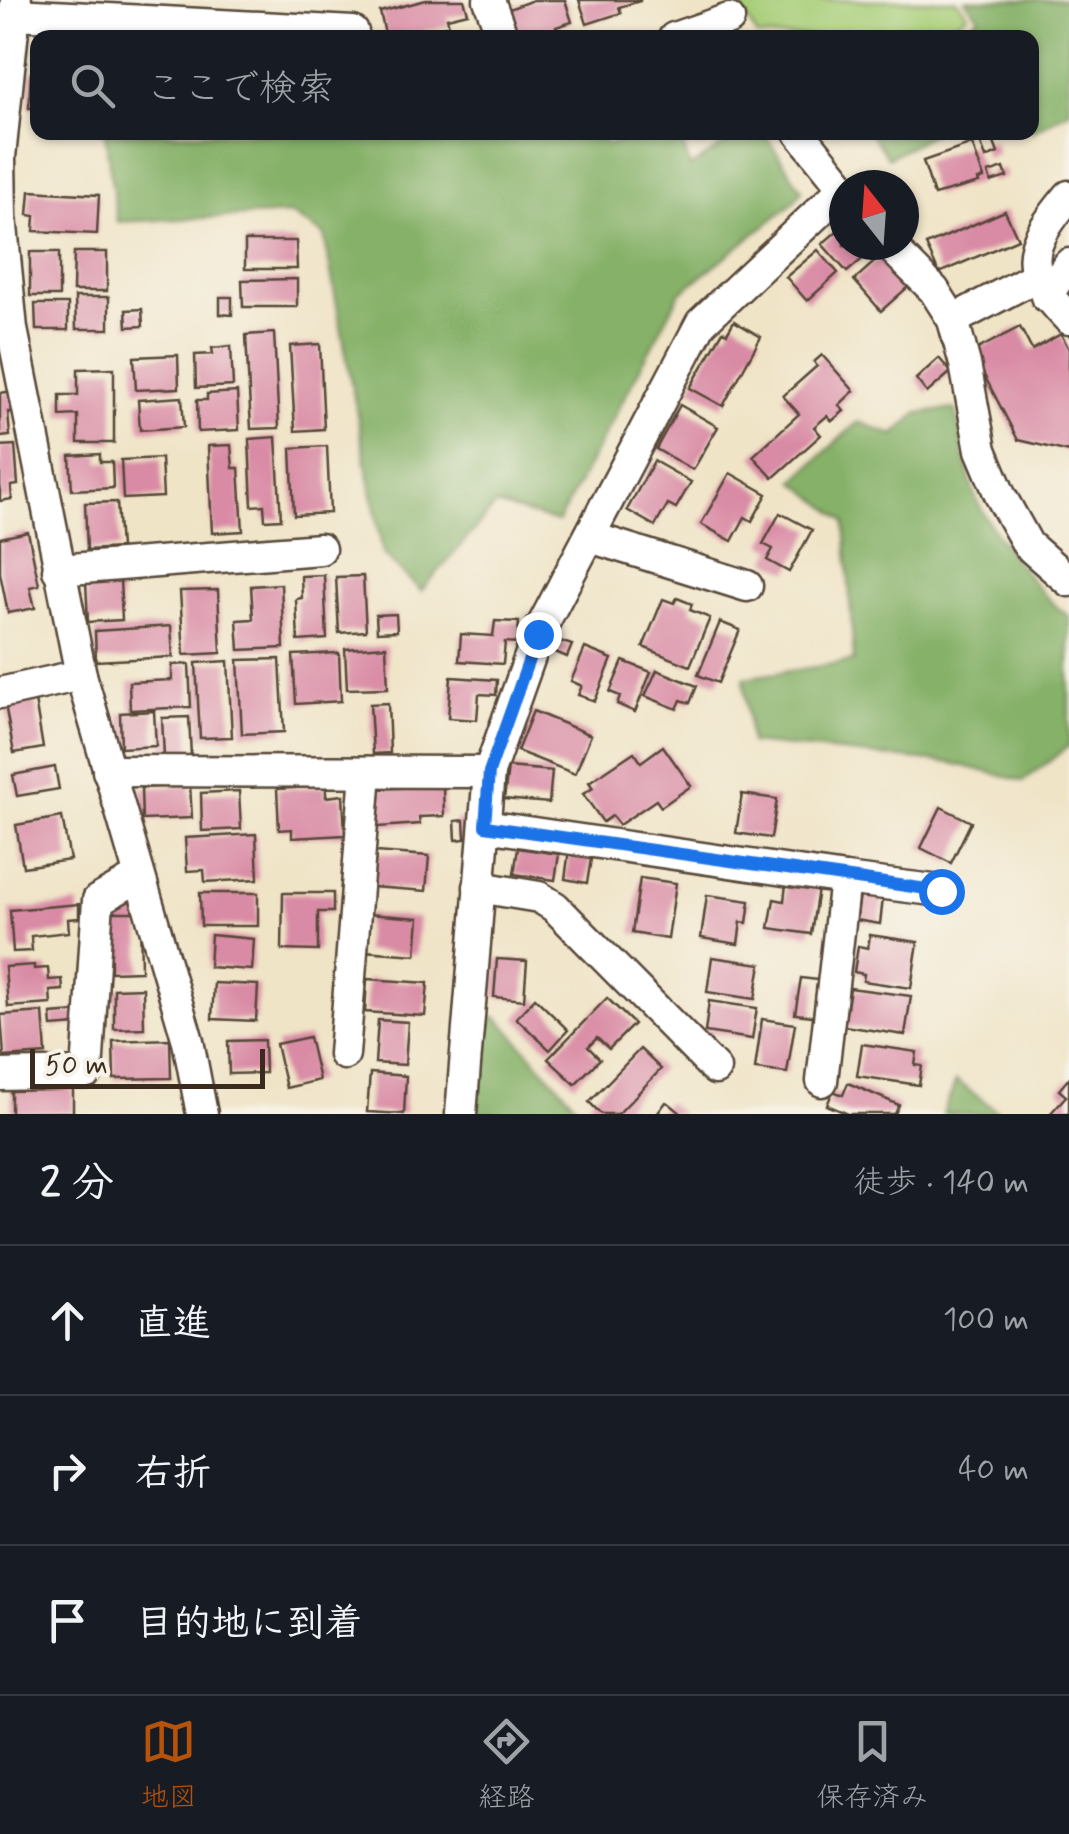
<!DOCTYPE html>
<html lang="ja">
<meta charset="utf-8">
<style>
body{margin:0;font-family:Mynerve,"Klee One",sans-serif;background:#20242c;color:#f1f3f6}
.compass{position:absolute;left:829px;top:170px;width:90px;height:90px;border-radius:50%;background:#171b24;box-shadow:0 2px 8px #0004;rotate:343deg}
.scale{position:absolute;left:30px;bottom:25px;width:235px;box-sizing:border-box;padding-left:10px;border:5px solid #3b2a1e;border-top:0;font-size:28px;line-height:35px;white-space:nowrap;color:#3b2a1e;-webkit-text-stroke:8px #f7f3e8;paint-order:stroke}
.stop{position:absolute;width:30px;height:30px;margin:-22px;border:8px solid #1a73e8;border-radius:50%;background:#fff}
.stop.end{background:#1a73e8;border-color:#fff;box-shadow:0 2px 10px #0008}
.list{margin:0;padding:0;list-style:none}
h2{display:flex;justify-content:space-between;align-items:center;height:130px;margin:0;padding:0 40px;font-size:42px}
h2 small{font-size:32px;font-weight:400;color:#9ea1a6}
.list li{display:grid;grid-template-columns:65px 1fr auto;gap:30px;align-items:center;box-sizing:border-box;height:150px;padding:0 40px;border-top:2px solid #363941}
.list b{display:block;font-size:38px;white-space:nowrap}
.list em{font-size:32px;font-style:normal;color:#9ea1a6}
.icon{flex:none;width:55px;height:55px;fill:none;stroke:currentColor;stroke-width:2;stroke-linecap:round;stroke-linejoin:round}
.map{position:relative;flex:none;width:1069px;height:1114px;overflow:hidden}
.search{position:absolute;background:#171b24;box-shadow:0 2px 8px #0004;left:30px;right:30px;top:30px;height:110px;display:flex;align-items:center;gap:25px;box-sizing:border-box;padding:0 35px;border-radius:20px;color:#9ea1a6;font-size:38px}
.sheet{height:580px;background:#171b24}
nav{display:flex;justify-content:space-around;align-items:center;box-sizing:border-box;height:140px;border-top:2px solid #363941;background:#171b24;font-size:28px;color:#9ea1a6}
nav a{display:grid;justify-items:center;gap:5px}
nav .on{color:#b45309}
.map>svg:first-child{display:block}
.green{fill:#a7ce78;stroke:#717c4b;stroke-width:2.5}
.forest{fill:#85b168;stroke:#606e43;stroke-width:2.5}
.building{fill:#d98ba5}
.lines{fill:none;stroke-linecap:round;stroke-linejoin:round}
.minor-casing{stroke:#564637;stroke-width:35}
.minor{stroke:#fff;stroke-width:30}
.route{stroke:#1a73e8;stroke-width:12}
</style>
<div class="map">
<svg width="1069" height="1114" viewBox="0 0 1069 1114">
<rect width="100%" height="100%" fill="#f7f3e8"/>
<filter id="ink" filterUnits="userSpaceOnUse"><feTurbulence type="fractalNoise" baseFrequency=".01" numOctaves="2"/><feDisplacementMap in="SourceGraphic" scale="20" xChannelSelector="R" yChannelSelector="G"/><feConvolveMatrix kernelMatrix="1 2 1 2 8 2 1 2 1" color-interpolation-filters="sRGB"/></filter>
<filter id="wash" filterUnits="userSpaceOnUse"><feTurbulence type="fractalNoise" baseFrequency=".0048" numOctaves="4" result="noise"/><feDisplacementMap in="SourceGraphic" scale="40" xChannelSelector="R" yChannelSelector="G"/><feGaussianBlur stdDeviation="2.25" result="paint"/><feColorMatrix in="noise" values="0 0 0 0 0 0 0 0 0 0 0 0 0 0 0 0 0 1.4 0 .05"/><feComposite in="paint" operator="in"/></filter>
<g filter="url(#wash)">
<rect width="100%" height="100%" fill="#f0e4c7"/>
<polygon class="green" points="736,0 956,0 968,14 937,37 758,37"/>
<g class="forest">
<polygon points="965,0 1069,0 1069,111 1032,131 1032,38 953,37 979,17"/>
<polygon points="601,133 606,145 651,133 680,133 690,167 743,133 764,133 802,190 794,202 680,293 558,522 496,505 421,591 383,554 324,235 290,214 117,222 105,133"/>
<polygon points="870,133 934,133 888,158"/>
<path d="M955,409C961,437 965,467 974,493C985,524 1041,599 1069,616V746L1023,781L952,763L750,743L744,678L854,661L845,521L794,481L858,422L894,435L918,413Z"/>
<polygon points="483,1016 498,1018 584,1114 476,1114"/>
<polygon points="956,1081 1002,1114 943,1114"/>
</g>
<g id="blocks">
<g class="building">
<polygon points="426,0 464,0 468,13 447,18 449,25 423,32 424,38 386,38 380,12"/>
<polygon points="533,0 565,0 572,22 556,27 559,38 518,38 509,9"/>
<polygon points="579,0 640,0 640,1 619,7 621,13 587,24"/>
<polygon points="31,73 38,73 38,108 29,108"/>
<polygon points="993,140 998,153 986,158 981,144"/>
<polygon points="972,144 984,178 978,180 979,183 934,195 923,161"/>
<polygon points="1004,168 1007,177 991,182 988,173"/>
<polygon points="30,191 99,195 97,234 34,231 35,216 28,215"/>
<polygon points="1005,211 1018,239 939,273 926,245"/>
<polygon points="844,225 844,245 871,245 874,249 847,272 822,244"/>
<polygon points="245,241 296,241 297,269 245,269"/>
<polygon points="818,250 838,273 807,301 786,277"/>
<rect x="30" y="252" width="29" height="44"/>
<polygon points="74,252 107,252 107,291 73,291"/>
<polygon points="881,256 908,287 881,311 854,280"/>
<polygon points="297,279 297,307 243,307 242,280"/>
<polygon points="75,297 109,297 109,329 76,329"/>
<polygon points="220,297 232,297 232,315 220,314"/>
<polygon points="35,304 68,304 68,330 36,330"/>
<polygon points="142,309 143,326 127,327 126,310"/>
<polygon points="734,321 761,337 723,406 690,388 723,331 727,333"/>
<polygon points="1020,327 1032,350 1061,334 1069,349 1069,452 1018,440 972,352"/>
<polygon points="274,333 279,428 251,429 246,335"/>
<polygon points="320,344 324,429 295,431 290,346"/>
<polygon points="231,346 233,386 196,388 195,355 213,354 212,348"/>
<polygon points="178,355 179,388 136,390 134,357"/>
<polygon points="822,355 854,391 839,405 844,411 832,421 827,416 814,427 821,435 773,478 753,456 799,414 783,396 817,366 814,362"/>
<polygon points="939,358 951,372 927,393 916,379"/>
<polygon points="114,368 114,443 78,443 78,415 60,416 60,395 78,395 78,369"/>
<polygon points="13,391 15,412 8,412 10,436 0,437 0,393"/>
<polygon points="237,392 239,430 198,432 197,400 207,400 207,394"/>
<polygon points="182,397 184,427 140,430 138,400"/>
<polygon points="680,405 718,427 693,470 656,449"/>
<polygon points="276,437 281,519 265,520 264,505 252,506 249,439"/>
<polygon points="15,445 18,485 11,486 12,499 0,501 0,446"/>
<polygon points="231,445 233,468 239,468 243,531 212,533 208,446"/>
<polygon points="327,446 330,513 294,515 291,448"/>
<polygon points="100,454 100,462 112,462 113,488 72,490 70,456"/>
<polygon points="161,458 163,497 123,499 121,460"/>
<polygon points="654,461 691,482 676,508 668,504 655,526 627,510"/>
<polygon points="730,473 767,494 752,521 745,517 732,541 701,524"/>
<polygon points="117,502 120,548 87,550 85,503"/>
<polygon points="780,513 812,530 789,572 767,560 773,549 763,544"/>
<polygon points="28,532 39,585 30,587 35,608 8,613 0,573 0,538"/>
<polygon points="324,575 327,639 298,641 296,599 302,598 301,576"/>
<polygon points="363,576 366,631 339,633 336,577"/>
<polygon points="120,580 122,620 88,622 86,582"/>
<polygon points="281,584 284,648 239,650 237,620 253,619 251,586"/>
<polygon points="218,590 221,653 184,655 180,591"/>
<polygon points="677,598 692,604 690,610 710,618 690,666 643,647 663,599 674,603"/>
<polygon points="396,614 397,631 377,632 376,615"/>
<polygon points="495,621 519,622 517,643 505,642 503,664 459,661 461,634 493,636"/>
<polygon points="720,622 740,630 718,683 698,675"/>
<polygon points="171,626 173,657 96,661 95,631"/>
<polygon points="557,640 572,645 567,657 553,651"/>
<polygon points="386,646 388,688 347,689 345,649"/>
<polygon points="585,648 612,659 595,701 578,695 582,686 571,681"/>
<polygon points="339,653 341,701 296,704 293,655"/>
<polygon points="280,659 284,732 242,734 238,660"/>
<polygon points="228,661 232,737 200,738 196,663"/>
<polygon points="623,661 651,672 635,712 617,704 620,696 610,692"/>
<polygon points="189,664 191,707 130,710 129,682 172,680 172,665"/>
<polygon points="657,670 697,686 690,703 681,700 677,709 645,696"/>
<polygon points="451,677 497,680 496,695 479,694 477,720 448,718"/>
<polygon points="34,694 43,748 14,753 4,699"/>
<polygon points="388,703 390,753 373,754 370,704"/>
<polygon points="154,711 156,746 121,748 120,713"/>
<polygon points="533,711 591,735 575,774 517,751"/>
<polygon points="189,717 191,756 164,757 162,718"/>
<polygon points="663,746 691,786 661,807 656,800 619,825 612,816 603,822 583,794 593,788 589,782 634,752 641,762"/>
<polygon points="55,767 59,789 17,796 13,775"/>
<polygon points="508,767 552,771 549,803 504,799"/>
<polygon points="190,785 192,818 142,820 141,788"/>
<polygon points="326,786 326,797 343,795 345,835 292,838 292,829 279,830 277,789"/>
<polygon points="443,786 444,816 419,817 420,824 378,827 376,789"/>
<polygon points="239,791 241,829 202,831 201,793"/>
<polygon points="742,794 777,799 771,838 736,833"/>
<polygon points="941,807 971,822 951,863 921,848"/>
<polygon points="62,817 70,860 23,867 16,825"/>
<polygon points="464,820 465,839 456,840 455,821"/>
<polygon points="256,834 258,879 205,882 204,870 187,871 185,838"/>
<polygon points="518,848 559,854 555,880 514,874"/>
<polygon points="569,850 592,853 587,883 565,879"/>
<polygon points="376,852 429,856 426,891 373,887"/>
<polygon points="640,878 676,883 668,939 632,933"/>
<polygon points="786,884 818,889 811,934 769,928 774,899 784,901"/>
<polygon points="200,893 258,893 258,926 201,926"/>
<polygon points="283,893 333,893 333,912 318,912 318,951 282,950"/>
<polygon points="707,895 750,901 747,923 741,922 738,944 701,938"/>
<polygon points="860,895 883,898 880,924 856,920"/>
<polygon points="79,904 79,918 68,919 69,932 31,936 32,951 13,952 10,910"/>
<polygon points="110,912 140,912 141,971 111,972"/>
<polygon points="367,914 419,918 416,955 364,951"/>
<polygon points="211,935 254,939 252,970 209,967"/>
<polygon points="870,935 918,942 911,988 863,981 864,974 854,972 858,946 868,948"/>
<polygon points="712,957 761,964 755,999 707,992"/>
<polygon points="497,959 527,961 524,1000 494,997"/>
<polygon points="34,965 34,969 48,968 49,980 62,979 63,990 50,991 51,1004 8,1007 5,967"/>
<polygon points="801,978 818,980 813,1016 795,1014"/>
<polygon points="367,979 428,983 425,1016 365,1012"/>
<polygon points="214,983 258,985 256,1021 212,1019"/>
<polygon points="143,988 144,1028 114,1029 114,989"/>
<polygon points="850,988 911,996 905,1035 844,1026"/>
<polygon points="535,998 568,1030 550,1050 516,1018"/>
<polygon points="607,998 634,1024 609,1049 597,1038 588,1047 600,1059 575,1084 548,1059"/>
<polygon points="709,1001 757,1008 752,1039 705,1032"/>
<polygon points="43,1012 46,1054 4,1057 1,1015"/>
<polygon points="75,1012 76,1025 52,1027 51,1014"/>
<polygon points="762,1019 795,1024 787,1073 755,1069"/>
<polygon points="378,1020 408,1022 405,1065 375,1063"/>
<polygon points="309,1037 319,1080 286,1088 276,1044"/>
<polygon points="170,1039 171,1078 114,1079 113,1041"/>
<polygon points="264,1040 265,1073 229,1074 228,1041"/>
<polygon points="862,1044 917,1052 915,1065 922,1066 919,1085 857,1076"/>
<polygon points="640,1049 661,1069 618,1114 601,1114 589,1102"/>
<polygon points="370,1073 406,1076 404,1114 367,1112"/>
<polygon points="1069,1078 1069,1114 1050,1114 1066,1096 1059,1090"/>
<polygon points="848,1083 899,1105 895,1114 848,1114 827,1105 833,1091 843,1095"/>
<polygon points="73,1086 73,1112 11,1113 11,1087"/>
<polygon points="666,1102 670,1104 682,1114 657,1114"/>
</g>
</g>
</g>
<g filter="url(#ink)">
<use href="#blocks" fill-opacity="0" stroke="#564637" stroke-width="2.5"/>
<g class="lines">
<defs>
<g id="minor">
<polyline points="16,0 0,157 1,216 12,329 81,675 188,1041 202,1114"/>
<polyline points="489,0 503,38"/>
<polyline points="15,14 353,32"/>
<polyline points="674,38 729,19"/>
<polyline points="799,132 844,188"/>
<path d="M1069,196C1025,248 1021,270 1069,319"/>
<polyline points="889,245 934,290 953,320 965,364 981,450 1000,495 1028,545 1069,581"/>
<polyline points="1046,296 1069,264"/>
<polyline points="953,320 1035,277"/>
<polyline points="590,537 747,586"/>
<polyline points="58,570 320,549"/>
<polyline points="0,693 81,675"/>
<polyline points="108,771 489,772"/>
<polyline points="485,826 845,879 822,1081"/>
<polyline points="845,879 941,891"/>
<polyline points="479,887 539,897 555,907 715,1069"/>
<polyline points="344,1054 366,772"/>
<polyline points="0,1075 87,1073 98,900 139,877"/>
<polyline points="461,1114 489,772 538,634 701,323 844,188"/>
</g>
</defs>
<use href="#minor" class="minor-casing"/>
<use href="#minor" class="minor"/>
</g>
</g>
<g class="lines" filter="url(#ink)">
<polyline class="route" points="538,634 489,772 485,826 941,891"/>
</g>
</svg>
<svg class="compass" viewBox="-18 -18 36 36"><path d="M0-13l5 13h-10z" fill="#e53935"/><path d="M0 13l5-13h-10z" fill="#9ea1a6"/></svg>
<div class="scale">50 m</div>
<div class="stop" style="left:941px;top:891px"></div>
<div class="stop end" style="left:538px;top:634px"></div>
<div class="search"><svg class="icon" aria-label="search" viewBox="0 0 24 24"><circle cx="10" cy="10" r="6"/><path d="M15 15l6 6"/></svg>ここで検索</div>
</div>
<section class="sheet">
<h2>2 分<small>徒歩 · 140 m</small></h2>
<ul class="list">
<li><svg class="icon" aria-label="ahead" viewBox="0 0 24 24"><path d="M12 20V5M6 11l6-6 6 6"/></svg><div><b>直進</b></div><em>100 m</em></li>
<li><svg class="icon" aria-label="right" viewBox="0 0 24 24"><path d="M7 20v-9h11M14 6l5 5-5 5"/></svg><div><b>右折</b></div><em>40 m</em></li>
<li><svg class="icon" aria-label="arrive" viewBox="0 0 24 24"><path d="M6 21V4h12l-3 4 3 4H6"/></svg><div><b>目的地に到着</b></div></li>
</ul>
</section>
<nav>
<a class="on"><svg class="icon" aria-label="map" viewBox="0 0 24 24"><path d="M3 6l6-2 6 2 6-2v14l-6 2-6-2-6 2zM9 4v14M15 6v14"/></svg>地図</a>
<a><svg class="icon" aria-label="directions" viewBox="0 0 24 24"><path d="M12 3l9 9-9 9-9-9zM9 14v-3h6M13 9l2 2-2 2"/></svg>経路</a>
<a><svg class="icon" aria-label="saved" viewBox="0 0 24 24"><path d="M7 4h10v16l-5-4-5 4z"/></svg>保存済み</a>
</nav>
